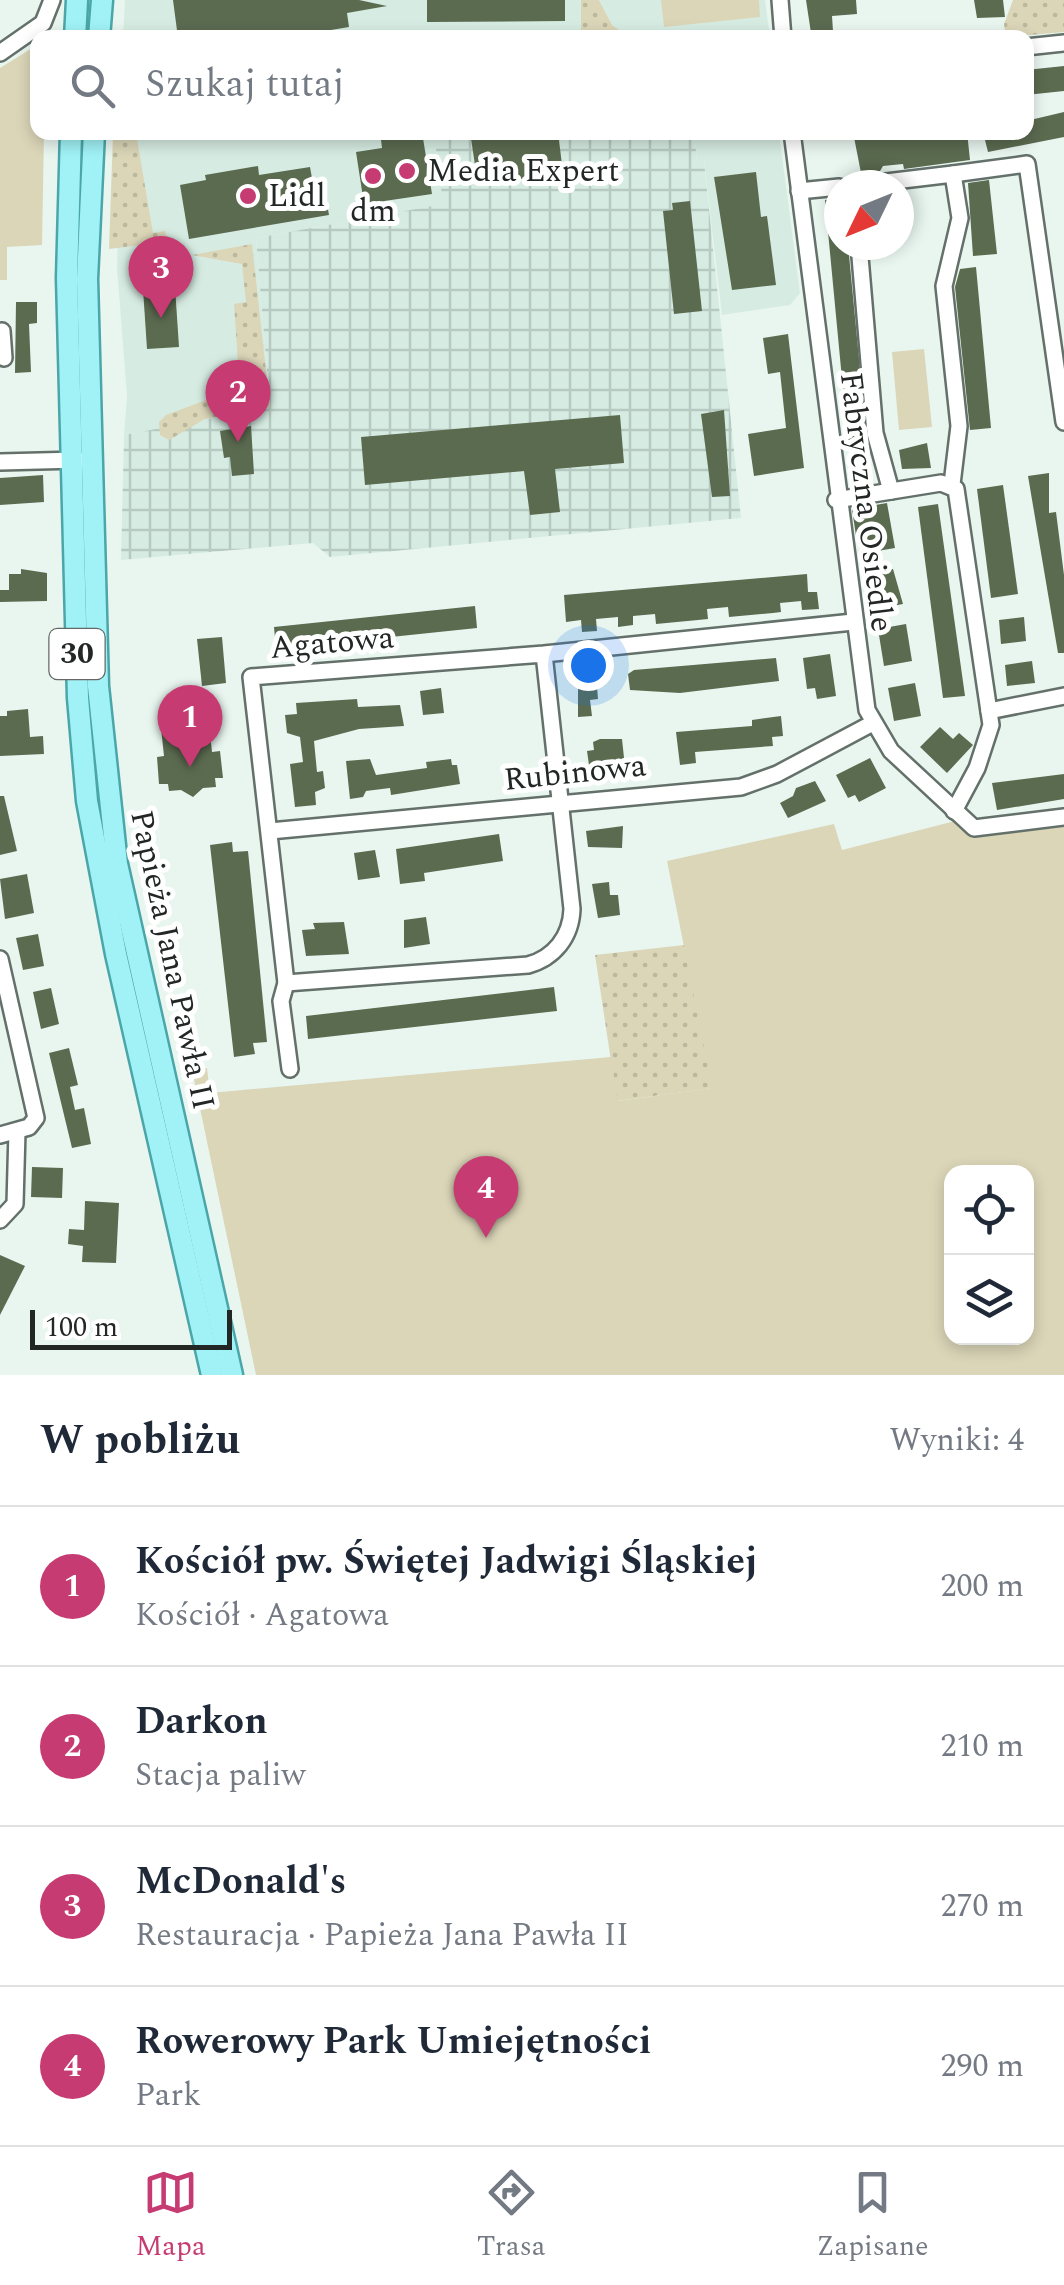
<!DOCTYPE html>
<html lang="pl">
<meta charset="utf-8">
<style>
body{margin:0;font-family:Spectral,serif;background:#f6f6f7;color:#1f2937}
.controls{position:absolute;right:30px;bottom:30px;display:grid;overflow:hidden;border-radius:20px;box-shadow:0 5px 15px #0003}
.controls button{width:90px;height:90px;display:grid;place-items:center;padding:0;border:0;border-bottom:2px solid #e0e1e3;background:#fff;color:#1f2937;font:50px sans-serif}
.compass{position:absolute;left:824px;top:170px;width:90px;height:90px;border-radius:50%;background:#fff;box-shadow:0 5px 15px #0003;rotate:227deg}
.scale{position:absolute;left:30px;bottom:25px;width:202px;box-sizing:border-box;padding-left:10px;border:5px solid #222725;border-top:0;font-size:28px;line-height:35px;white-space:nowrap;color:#222725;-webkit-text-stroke:8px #fff;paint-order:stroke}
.you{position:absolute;left:588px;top:665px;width:35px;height:35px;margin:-25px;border:8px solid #fff;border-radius:50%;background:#1a73e8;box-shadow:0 0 0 15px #1a73e833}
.badge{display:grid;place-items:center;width:65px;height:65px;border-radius:50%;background:#c63b72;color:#fff;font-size:32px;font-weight:700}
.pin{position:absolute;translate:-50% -82px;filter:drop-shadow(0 2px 5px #0008)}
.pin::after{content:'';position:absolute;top:52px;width:35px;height:30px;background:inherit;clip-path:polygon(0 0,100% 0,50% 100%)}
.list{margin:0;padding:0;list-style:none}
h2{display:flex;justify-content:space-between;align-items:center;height:130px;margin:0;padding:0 40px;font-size:42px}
h2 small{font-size:32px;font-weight:400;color:#747a83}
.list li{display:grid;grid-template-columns:65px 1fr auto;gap:30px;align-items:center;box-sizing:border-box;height:160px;padding:0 40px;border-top:2px solid #e0e1e3}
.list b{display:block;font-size:38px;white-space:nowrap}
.list p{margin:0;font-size:32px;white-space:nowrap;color:#747a83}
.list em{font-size:32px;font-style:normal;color:#747a83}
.icon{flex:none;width:55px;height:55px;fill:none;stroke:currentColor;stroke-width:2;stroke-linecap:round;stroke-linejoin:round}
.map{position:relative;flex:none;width:1064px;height:1375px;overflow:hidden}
.search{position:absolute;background:#fff;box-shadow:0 5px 15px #0003;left:30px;right:30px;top:30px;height:110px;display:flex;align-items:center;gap:25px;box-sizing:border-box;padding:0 35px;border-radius:20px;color:#747a83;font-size:38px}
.sheet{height:770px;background:#fff}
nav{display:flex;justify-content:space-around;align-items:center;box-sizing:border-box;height:140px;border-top:2px solid #e0e1e3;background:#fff;font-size:28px;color:#747a83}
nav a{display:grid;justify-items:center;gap:5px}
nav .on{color:#c63b72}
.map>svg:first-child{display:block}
.built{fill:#d6ece2}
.industrial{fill:url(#industrial-grid)}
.grass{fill:url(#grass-dots)}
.green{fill:#dbd6b8;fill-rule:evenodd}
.building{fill:#5b6b50}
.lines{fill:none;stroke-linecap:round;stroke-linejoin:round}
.minor-casing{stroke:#64706a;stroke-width:20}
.major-casing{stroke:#4ba6a9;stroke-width:25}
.minor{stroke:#fff;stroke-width:15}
.major{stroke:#a0f2f6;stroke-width:20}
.poi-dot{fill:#c63b72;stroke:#fff;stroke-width:4}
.labels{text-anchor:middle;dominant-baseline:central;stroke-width:10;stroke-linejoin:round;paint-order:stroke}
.shield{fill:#fff;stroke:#646866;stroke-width:2.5}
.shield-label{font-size:30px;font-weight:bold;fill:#222725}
.poi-label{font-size:32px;fill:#222725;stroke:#fff;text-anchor:start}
.street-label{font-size:32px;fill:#222725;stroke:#fff}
</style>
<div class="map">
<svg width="1064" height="1375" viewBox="0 0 1064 1375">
<defs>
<pattern id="industrial-grid" width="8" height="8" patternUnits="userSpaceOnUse" patternTransform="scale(2.5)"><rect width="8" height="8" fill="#d6ece2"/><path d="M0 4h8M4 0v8" fill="none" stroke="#b7cac2"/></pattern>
<pattern id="grass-dots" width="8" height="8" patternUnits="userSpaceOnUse" patternTransform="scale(2.5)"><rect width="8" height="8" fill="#dbd6b8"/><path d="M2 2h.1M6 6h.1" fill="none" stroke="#bcb89e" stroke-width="1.8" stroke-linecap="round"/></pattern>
</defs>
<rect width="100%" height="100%" fill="#e9f6f0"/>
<g class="built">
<polygon points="125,0 581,0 581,37 123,38"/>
<polygon points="599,0 765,0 770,37 683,37 682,30 627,35 612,25"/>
<polygon points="120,133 434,133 444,204 256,238 270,407 124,435 127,396 117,268"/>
<polygon points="694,133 779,133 800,293 790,305 722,315 704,161 697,162"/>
</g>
<polygon class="industrial" points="434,133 694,133 697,161 704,161 741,518 330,557 313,543 121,560 124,435 270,407 256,238 443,204"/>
<g class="grass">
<polygon points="581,0 599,0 612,25 627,35 581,37"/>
<polygon points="1013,0 1064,0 1064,32 1006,37 1004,24"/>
<polygon points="113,133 150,133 137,139 153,233 165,231 167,242 109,249"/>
<polygon points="252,244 270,407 205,419 169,440 160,435 159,422 166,415 233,390 239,378 234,304 246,302 242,264 192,255"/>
<polygon points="684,945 713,1088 617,1101 595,955"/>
</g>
<g class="green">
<polygon points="661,0 759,0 760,17 664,27"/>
<polygon points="37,45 38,132 44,133 42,245 7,247 7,280 0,280 0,68"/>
<polygon points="924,349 932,427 899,430 892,352"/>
<path d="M955,821L974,837L1064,822V1375H256L192,1070L207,1068L210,1093L611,1057L618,1101L712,1088L667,861L834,824L842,850ZM952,1172H1026V1338H952Z"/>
</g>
<g class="building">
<polygon points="173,0 359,0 387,6 347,13 349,27 283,38 178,38"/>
<polygon points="427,0 565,0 565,21 427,22"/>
<polygon points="806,0 856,0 857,14 832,16 833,31 811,33"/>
<polygon points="974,0 1003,0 1005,17 977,18"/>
<polygon points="1064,66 1064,91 1026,95 1026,70"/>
<polygon points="1064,112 1064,137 988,152 983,132 1026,132 1026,121"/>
<polygon points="380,132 422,132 432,194 364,204 356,152 382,148"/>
<polygon points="470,132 558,132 563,173 478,185"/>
<polygon points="853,132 967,132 970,160 904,169 903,164 883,166 880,171 861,173"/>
<polygon points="258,166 259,175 310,167 317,206 327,204 329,215 189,239 180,185 206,180 205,175"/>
<polygon points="756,172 761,217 767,216 776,285 732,290 714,177"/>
<polygon points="989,180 997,254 973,256 968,183"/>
<polygon points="839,198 839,245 848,245 871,483 859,484 855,442 848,442 825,200"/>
<polygon points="690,201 702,311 674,314 663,211 673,210 672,203"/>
<polygon points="976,267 991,428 970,430 955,287 960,269"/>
<polygon points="175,287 179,347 147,349 143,289"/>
<polygon points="16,302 37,302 37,323 29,324 31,372 15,373"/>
<polygon points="788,334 804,468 754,476 748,434 786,428 780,372 768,374 763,338"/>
<polygon points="724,410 730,496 712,497 701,414"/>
<polygon points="620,415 624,463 555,469 560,512 530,515 524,471 365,485 361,437"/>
<polygon points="251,426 254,474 232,476 230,457 224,458 220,431"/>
<polygon points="927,443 931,468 902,469 899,450"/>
<polygon points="1049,473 1049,513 1056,512 1064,575 1064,653 1058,653 1028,476"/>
<polygon points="43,475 44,502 0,505 0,478"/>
<polygon points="1003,485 1018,594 991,598 977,489"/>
<polygon points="887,503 895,548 866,553 863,536 856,536 852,509"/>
<polygon points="938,504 965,696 943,698 918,507"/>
<polygon points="21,569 47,573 47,601 0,602 0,590 9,590 9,574 21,574"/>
<polygon points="893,569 903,604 876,609 867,574"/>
<polygon points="807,574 808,592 817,592 819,609 802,610 801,601 780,603 781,612 773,613 729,617 728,607 707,609 708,619 698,620 656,624 655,614 633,616 633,625 618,627 618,617 596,619 597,631 582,632 581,620 566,622 564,595"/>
<polygon points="475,606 477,628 276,649 274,627"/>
<polygon points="1024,617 1026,641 1001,644 999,620"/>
<polygon points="906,624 912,661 884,666 878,629"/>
<polygon points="222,637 226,683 202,686 197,639"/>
<polygon points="830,654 836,696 817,699 815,688 807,689 803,658"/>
<polygon points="776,658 779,681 680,693 630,690 628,674 634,670"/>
<polygon points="1032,661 1035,683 1007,686 1005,665"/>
<polygon points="596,674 598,699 590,700 592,716 578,717 578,676"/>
<polygon points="915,683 921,716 894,721 888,688"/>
<polygon points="441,688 444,713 423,715 420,691"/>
<polygon points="357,699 358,707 400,705 404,726 359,729 314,741 317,772 323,771 325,788 315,792 316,805 295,807 290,764 303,762 300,737 287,733 285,715 297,714 296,703"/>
<polygon points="28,709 30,737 43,736 44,754 0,756 0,716 7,716 7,711"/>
<polygon points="781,716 783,736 772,737 773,746 695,752 696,763 680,765 676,732 752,726 752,720"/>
<polygon points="190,717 209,724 212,752 220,751 223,778 215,778 216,787 203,788 193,797 181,790 169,791 168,784 159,784 157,757 164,756 161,728"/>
<polygon points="940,727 953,739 959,733 973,745 947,773 920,747"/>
<polygon points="600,739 622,739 625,767 595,770 596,778 580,780 579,766 589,765 587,751 594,750 593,742"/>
<polygon points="870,758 886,788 859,802 855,795 848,798 836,775"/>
<polygon points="370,759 376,775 427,768 426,762 451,759 452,765 457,765 460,784 391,795 390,788 366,791 363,797 350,799 346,761"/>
<polygon points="1064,774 1064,799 997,810 992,783"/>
<polygon points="815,781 826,801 788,818 780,803 793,796 796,788"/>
<polygon points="0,796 4,796 17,851 0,855"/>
<polygon points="623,826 622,848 588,847 586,831"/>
<polygon points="499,834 503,861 424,873 425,881 400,884 396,849"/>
<polygon points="232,842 233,852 248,851 267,1042 253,1043 255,1054 234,1057 210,845"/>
<polygon points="375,850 380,877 358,880 354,853"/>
<polygon points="27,874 34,913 5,919 0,879"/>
<polygon points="609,882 610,895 618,895 620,915 598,918 592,884"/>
<polygon points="426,917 430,944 404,948 404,920"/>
<polygon points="344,922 349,954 306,956 302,930 315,929 313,923"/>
<polygon points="38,934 44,966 23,970 16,938"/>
<polygon points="554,987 557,1011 308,1039 306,1016"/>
<polygon points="51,988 59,1024 41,1029 33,992"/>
<polygon points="69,1048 78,1085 70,1087 75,1110 84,1108 91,1144 72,1148 49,1053"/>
<polygon points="32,1167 63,1168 62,1198 31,1197"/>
<polygon points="85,1201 119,1203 116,1263 82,1262 83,1246 68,1244 69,1229 84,1230"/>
<polygon points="0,1255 25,1266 0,1315"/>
</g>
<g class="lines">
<defs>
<g id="minor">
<polyline points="780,0 783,38"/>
<polyline points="1026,47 1064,43"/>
<polyline points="0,53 43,23 52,0"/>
<polyline points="792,132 867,710 891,751 974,828 1064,817"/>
<polyline points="953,174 1027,164 1064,422"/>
<polyline points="861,185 953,174 960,218 944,286 959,426 952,484"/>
<polyline points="799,191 839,187"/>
<polyline points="859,245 875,433 891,491"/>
<polyline points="2,331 4,358"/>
<polyline points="0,462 78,460"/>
<polyline points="836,500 941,483 956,489 991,725 977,768 954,811"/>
<path d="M544,654L572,909C571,937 554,958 528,965L286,983L251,677L544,654L853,622"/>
<polyline points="989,711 1064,696"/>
<polyline points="270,831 741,787 777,774 871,724"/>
<polyline points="0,959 36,1118 29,1127 0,1135"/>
<polyline points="286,983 281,1001 290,1069"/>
<polyline points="0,1220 15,1204 17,1131"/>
</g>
<g id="major">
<polyline points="75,38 77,0"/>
<polyline points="99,38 102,0"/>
<polyline points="71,132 67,278 78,698 87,801 116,954 212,1375"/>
<polyline points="94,132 87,279 98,686 117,864 232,1375"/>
</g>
</defs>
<use href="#minor" class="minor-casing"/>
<use href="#major" class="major-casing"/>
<use href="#minor" class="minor"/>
<use href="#major" class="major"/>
</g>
<g class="poi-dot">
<circle cx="407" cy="171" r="10"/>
<circle cx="373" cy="176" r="10"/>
<circle cx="248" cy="196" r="10"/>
</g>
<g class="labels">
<rect class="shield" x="49.5" y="629" width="55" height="50" rx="8"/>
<g class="shield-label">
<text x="77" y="654">30</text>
</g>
<g class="poi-label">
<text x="427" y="171">Media Expert</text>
<text x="268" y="196">Lidl</text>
<text x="373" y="211" text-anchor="middle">dm</text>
</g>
<g class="street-label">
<text transform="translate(866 502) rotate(83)">Fabryczna Osiedle</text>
<text transform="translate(332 643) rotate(-5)">Agatowa</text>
<text transform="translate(575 773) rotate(-6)">Rubinowa</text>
<text transform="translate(172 960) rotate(78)">Papieża Jana Pawła II</text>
</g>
</g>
</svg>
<div class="controls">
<button><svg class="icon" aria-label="locate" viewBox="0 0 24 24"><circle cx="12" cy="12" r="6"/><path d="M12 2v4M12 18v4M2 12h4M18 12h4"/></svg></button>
<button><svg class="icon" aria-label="layers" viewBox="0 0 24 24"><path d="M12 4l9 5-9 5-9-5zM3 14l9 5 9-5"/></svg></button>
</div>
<svg class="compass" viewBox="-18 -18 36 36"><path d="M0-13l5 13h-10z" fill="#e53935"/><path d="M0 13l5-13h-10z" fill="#747a83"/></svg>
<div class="scale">100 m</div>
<div class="you"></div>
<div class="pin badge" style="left:190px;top:767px">1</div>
<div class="pin badge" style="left:238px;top:442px">2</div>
<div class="pin badge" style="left:161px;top:318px">3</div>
<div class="pin badge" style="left:486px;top:1238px">4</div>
<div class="search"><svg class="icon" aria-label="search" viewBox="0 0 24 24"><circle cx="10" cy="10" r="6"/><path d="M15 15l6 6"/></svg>Szukaj tutaj</div>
</div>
<section class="sheet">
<h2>W pobliżu<small>Wyniki: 4</small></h2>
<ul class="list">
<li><span class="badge">1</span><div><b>Kościół pw. Świętej Jadwigi Śląskiej</b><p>Kościół · Agatowa</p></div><em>200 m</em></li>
<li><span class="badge">2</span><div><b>Darkon</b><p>Stacja paliw</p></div><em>210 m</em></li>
<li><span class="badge">3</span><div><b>McDonald's</b><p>Restauracja · Papieża Jana Pawła II</p></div><em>270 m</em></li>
<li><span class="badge">4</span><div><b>Rowerowy Park Umiejętności</b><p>Park</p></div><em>290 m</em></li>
</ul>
</section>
<nav>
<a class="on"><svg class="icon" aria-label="map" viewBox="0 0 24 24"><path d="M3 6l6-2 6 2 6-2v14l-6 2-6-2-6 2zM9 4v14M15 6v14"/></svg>Mapa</a>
<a><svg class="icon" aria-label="directions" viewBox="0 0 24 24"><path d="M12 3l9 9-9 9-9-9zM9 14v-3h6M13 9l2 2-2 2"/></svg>Trasa</a>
<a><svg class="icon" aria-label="saved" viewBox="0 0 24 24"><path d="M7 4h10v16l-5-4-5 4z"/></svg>Zapisane</a>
</nav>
